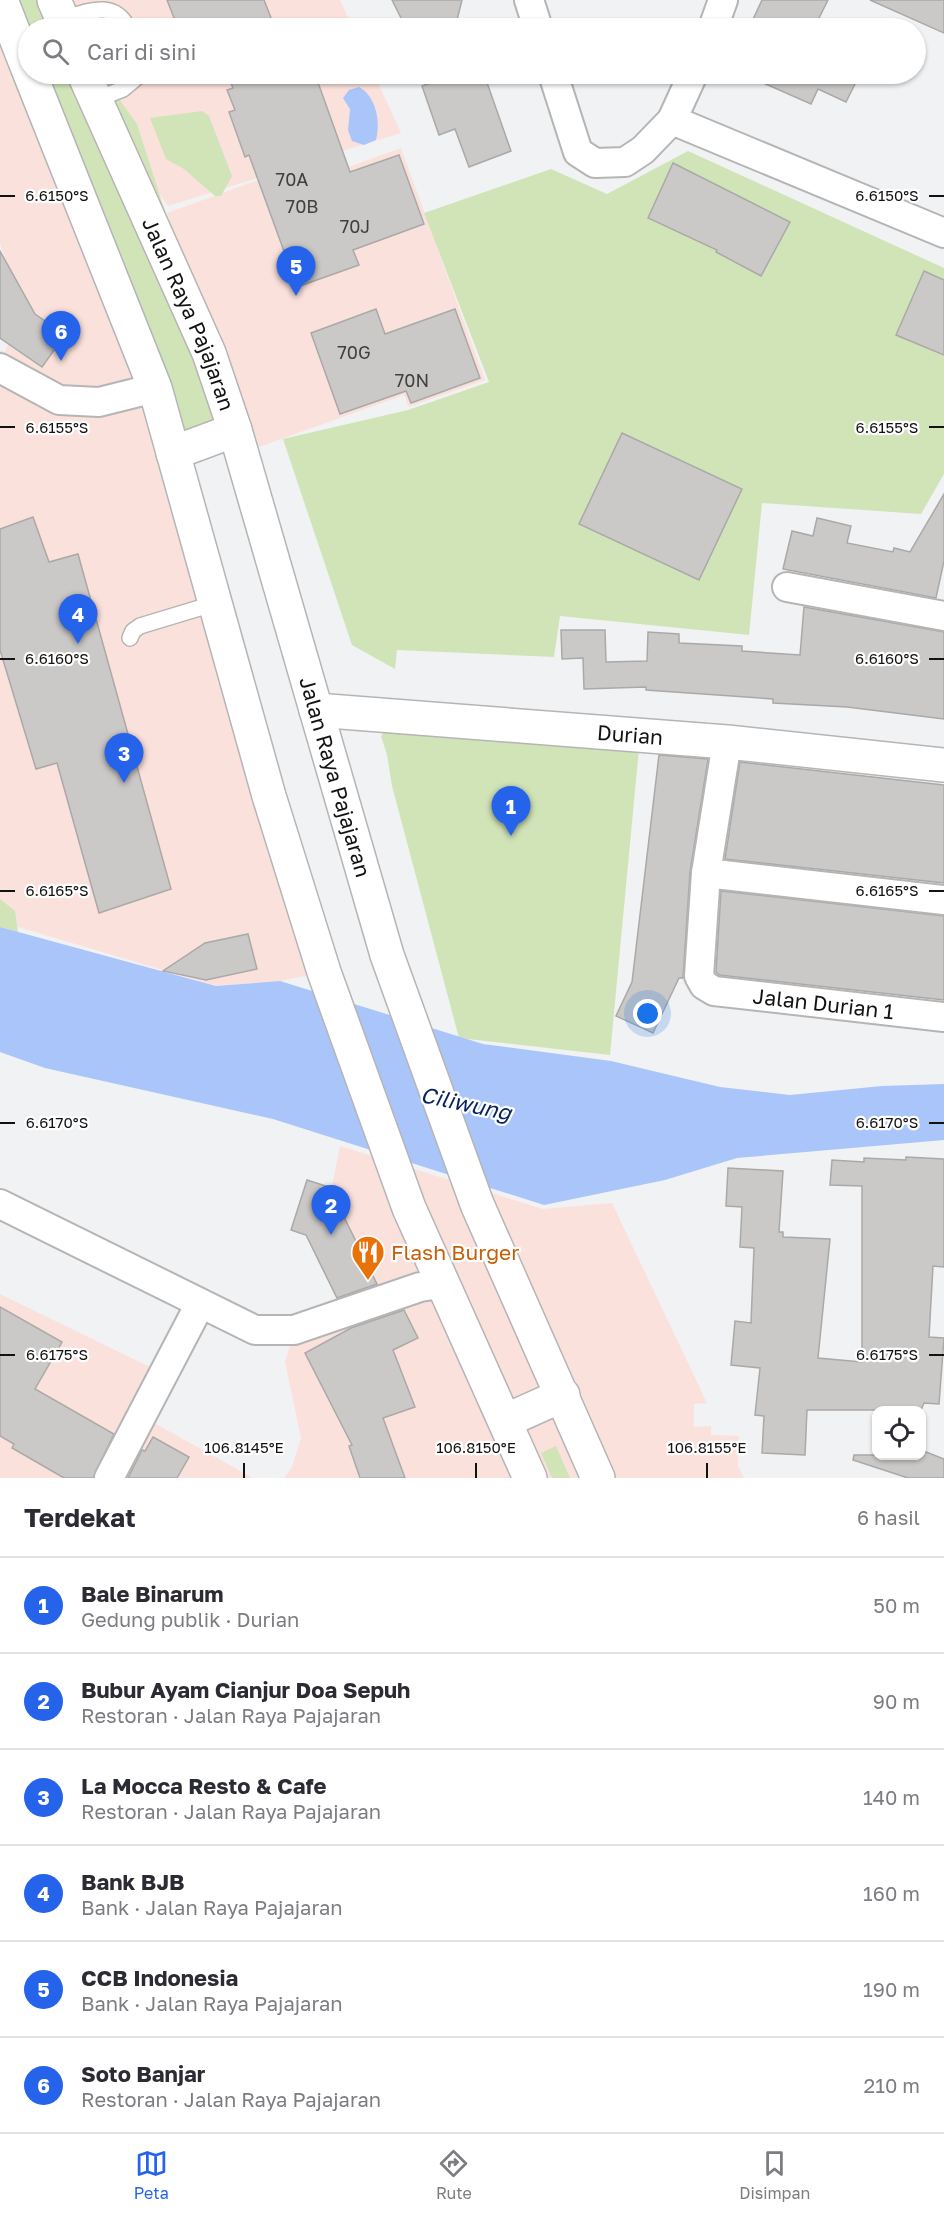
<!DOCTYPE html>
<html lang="id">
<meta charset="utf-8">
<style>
body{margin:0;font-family:"Golos Text",sans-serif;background:#f7f7f7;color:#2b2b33}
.controls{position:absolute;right:18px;bottom:18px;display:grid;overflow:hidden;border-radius:12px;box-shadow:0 2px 4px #0004}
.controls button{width:54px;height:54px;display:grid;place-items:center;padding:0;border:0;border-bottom:2px solid #e1e1e2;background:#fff;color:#2b2b33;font:30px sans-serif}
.you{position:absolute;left:648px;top:1014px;width:21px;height:21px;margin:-15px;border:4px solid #fff;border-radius:50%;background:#1a73e8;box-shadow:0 0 0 9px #1a73e833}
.badge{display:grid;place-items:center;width:39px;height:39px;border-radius:50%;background:#2563eb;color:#fff;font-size:20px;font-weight:700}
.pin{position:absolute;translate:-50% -50px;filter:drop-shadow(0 2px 3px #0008)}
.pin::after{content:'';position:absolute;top:32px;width:21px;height:18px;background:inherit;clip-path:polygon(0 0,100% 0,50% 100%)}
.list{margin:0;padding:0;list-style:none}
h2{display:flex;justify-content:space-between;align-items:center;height:78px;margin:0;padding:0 24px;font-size:26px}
h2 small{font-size:20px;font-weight:400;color:#7c7c81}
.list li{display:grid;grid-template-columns:39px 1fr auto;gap:18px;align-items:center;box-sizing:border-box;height:96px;padding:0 24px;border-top:2px solid #e1e1e2}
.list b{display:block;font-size:22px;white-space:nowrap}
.list p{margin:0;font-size:20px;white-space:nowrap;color:#7c7c81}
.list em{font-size:20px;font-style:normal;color:#7c7c81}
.icon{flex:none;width:33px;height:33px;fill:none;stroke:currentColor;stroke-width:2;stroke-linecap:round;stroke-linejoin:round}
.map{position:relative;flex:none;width:944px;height:1478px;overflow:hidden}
.search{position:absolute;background:#fff;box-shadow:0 2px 4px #0004;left:18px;right:18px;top:18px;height:66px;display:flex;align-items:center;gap:15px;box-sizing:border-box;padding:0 21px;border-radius:33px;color:#7c7c81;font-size:22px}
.sheet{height:654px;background:#fff}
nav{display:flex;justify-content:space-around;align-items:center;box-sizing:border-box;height:84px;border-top:2px solid #e1e1e2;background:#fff;font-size:16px;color:#7c7c81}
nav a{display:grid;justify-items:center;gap:3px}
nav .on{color:#2563eb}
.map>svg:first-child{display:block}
.commercial{fill:#fbe1dc}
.green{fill:#d0e4b8}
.water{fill:#a9c5f9}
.building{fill:#cac9c7;stroke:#aaa9a8;stroke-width:1.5}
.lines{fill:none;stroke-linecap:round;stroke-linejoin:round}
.lane-casing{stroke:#b5b5b6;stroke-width:18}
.street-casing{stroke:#b5b5b6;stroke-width:32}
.secondary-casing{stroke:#b5b5b6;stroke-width:36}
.highway-casing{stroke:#b5b5b6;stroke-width:36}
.lane{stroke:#fff;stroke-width:15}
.street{stroke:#fff;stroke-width:28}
.secondary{stroke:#fff;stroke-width:33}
.highway{stroke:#fff;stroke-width:33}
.ticks{fill:none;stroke:#121212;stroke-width:2}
.labels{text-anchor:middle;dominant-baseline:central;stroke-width:4.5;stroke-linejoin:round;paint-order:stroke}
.number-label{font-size:18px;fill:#40403f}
.street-label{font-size:21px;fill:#121212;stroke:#fff}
.food-label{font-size:21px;fill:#c56008;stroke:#fff;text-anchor:start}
.water-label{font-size:22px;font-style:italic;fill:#08245e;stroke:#fff}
.ticks-label{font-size:15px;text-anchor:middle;fill:#121212;stroke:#fff;stroke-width:4.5;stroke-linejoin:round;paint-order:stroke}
</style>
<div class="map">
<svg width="944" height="1478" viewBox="0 0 944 1478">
<rect width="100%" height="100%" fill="#f1f2f3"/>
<g class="commercial">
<polygon points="0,0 113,277 324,972 280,981 216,986 5,923 0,899 0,350 5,352 24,305 0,244"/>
<polygon points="54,0 340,0 353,28 66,28"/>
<polygon points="84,74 374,74 401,133 323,157 329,174 401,148 485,380 409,407 404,395 253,449 167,213 305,163 168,206 95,100"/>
<polygon points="340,1146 543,1209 612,1203 707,1403 694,1404 694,1427 711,1426 711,1435 739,1436 738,1466 744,1478 284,1478 292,1467 301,1438 285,1362 291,1342 353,1304 323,1230"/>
<polygon points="0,1294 156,1370 138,1414 253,1478 0,1478"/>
</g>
<g class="green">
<polygon points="1,0 53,0 69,28 28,28"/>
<polygon points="30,74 101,74 137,124 235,430 173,453"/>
<polygon points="202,111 209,116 232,176 221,196 215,196 184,169 166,159 150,118"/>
<polygon points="688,151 944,268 944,474 921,514 762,503 749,635 560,616 554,657 397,650 395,669 352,645 283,439 408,410 489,382 424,213 551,169 607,194"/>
<polygon points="394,719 640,738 610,1055 459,1038 392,786 387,755 381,736"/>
<polygon points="0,899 15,911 18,932 0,927"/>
<polygon points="556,1446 570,1478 552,1478 541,1453"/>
</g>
<g class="water">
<path d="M359,87C376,96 381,122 376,140L364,145L352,141L348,130L350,109L343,98L349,90Z"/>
<polygon points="0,927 216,986 280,981 483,1044 611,1061 720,1087 790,1095 882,1086 944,1084 944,1140 737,1158 665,1180 544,1205 273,1119 45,1068 0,1052"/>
</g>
<g class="building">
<polygon points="167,0 264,0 275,28 178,28"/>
<polygon points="392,0 462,0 455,28 406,28"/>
<polygon points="762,0 828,0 814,28 749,28"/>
<polygon points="870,0 944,0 944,33"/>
<polygon points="227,74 315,74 350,172 399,155 424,224 353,250 359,265 297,287 249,155 245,157 229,112 235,110 227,90 233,88"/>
<polygon points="458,74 484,74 511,151 469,167 455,129 439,135 422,86"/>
<polygon points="743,74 860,74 846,102 818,89 811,104"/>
<polygon points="673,163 790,222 761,276 716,252 717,250 648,218"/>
<polygon points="0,251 35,314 65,335 42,367 0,338"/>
<polygon points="924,271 944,280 944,355 896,335"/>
<polygon points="376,309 385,334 455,309 480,378 411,403 406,391 340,414 311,333"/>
<polygon points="622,433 742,489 699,580 579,524"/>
<polygon points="944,494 944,561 936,598 783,569 792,531 813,536 817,518 851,526 847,543 893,552 894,548 910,552"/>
<polygon points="33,517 49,562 78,554 171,889 99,913 57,763 36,769 0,650 0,529"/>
<polygon points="804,607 944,632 944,719 847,707 773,703 773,699 646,690 646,687 584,689 583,658 562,659 561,630 605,630 606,662 647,661 648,632 679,634 679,643 742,646 742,651 800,655"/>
<polygon points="659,755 708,759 690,872 683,978 679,978 653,1033 616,1016 632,982"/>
<polygon points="740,762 944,785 944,883 725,859"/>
<polygon points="721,891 944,916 944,1000 719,975 716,972"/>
<polygon points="248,934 257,969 206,980 163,971 205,943"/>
<polygon points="906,1157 944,1159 944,1267 933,1266 929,1337 944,1338 939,1404 924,1403 921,1410 807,1410 805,1455 762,1453 764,1416 755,1415 760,1368 731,1365 735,1321 751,1323 754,1248 740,1247 742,1207 726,1206 728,1168 783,1171 779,1232 783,1232 783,1237 830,1239 818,1358 862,1362 862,1186 830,1185 832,1160 864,1162 864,1158 906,1160"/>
<polygon points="307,1180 338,1190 333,1203 349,1208 345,1219 377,1284 337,1298 306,1235 291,1230"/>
<polygon points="0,1307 62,1342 35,1389 114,1434 93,1478 64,1478 12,1448 14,1444 0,1436"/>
<polygon points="404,1310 418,1338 393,1350 415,1407 383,1418 405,1478 360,1478 349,1446 352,1445 305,1353 351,1328"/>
<polygon points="153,1437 189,1457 177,1478 128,1478 142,1450 145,1451"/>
<polygon points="921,1450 944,1459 944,1478 908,1478 853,1460 854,1455 921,1455"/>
</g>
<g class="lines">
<defs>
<g id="lane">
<path d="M62,19C90,11 114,0 128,28"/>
<polyline points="95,100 123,89 141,74"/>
<polyline points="130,638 133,631 140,626 216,603"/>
</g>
<g id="street">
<polyline points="529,0 538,28"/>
<polyline points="713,28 723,0"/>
<polyline points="553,74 578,152 595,163 625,162 643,150 672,120 693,74"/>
<polyline points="672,120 944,233"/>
<polyline points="0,368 59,400 99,402 155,388"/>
<polyline points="787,587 944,616"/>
<path id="s1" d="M727,742L706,873L699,976L704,985L714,991L944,1017"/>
<polyline points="706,873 944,900"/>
<polyline points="0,1204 255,1330 294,1330 420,1287 441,1284"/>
<polyline points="109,1478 200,1304"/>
</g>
<g id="secondary">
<path id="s2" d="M316,710L727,742L944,765"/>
</g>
<g id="highway">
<polyline points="1,0 28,69"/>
<polyline points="54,0 66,28"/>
<polyline points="30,74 155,388 269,796 324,972 409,1208 530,1478"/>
<path id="s3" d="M84,74L209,353L235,430L387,955L477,1204L598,1478"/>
<polyline points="173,453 235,430"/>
<polyline points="505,1421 563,1395"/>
</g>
</defs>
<use href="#lane" class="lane-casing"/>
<use href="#street" class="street-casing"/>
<use href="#secondary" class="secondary-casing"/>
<use href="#highway" class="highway-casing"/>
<use href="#lane" class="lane"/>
<use href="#street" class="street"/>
<use href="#secondary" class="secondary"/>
<use href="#highway" class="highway"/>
</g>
<path class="ticks" d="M0,196H15M929,196H944M0,427H15M929,427H944M0,659H15M929,659H944M0,891H15M929,891H944M0,1123H15M929,1123H944M0,1355H15M929,1355H944M244,1463V1478M476,1463V1478M707,1463V1478"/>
<defs>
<symbol id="restaurant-pin" viewBox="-11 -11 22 30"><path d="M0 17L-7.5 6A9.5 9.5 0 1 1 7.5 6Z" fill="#e8710a" stroke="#fff"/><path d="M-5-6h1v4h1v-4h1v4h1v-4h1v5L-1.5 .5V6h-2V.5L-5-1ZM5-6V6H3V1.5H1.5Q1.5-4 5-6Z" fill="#fff"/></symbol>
</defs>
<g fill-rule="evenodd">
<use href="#restaurant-pin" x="349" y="1233" width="38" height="52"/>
</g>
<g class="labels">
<g class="number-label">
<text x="292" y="179">70A</text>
<text x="302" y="206">70B</text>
<text x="355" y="226">70J</text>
<text x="354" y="352">70G</text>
<text x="412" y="380">70N</text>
</g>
<g class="street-label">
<text stroke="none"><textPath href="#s3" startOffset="262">Jalan Raya Pajajaran</textPath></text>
<text stroke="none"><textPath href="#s2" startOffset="315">Durian</textPath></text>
<text stroke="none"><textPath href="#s3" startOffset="748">Jalan Raya Pajajaran</textPath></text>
<text stroke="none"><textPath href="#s1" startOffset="368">Jalan Durian 1</textPath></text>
</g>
<g class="food-label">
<text x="391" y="1252">Flash Burger</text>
</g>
<g class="water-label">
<text transform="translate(466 1103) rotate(12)">Ciliwung</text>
</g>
</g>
<g class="ticks-label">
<text x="57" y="201">6.6150°S</text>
<text x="887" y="201">6.6150°S</text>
<text x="57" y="433">6.6155°S</text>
<text x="887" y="433">6.6155°S</text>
<text x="57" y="664">6.6160°S</text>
<text x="887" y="664">6.6160°S</text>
<text x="57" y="896">6.6165°S</text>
<text x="887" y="896">6.6165°S</text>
<text x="57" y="1128">6.6170°S</text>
<text x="887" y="1128">6.6170°S</text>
<text x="57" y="1360">6.6175°S</text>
<text x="887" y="1360">6.6175°S</text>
<text x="244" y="1453">106.8145°E</text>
<text x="476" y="1453">106.8150°E</text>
<text x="707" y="1453">106.8155°E</text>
</g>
</svg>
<div class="controls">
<button><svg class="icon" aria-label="locate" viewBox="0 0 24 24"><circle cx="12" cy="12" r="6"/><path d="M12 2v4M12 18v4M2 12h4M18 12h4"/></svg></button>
</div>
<div class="you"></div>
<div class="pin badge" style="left:511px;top:836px">1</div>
<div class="pin badge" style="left:331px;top:1235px">2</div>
<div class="pin badge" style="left:124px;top:783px">3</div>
<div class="pin badge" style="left:78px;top:644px">4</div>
<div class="pin badge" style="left:296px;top:296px">5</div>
<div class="pin badge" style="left:61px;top:361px">6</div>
<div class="search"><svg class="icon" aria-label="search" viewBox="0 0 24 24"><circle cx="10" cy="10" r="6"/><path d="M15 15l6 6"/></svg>Cari di sini</div>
</div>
<section class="sheet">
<h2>Terdekat<small>6 hasil</small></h2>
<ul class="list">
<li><span class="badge">1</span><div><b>Bale Binarum</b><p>Gedung publik · Durian</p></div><em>50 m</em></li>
<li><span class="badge">2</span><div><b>Bubur Ayam Cianjur Doa Sepuh</b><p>Restoran · Jalan Raya Pajajaran</p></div><em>90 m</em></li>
<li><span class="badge">3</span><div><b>La Mocca Resto &amp; Cafe</b><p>Restoran · Jalan Raya Pajajaran</p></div><em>140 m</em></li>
<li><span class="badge">4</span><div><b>Bank BJB</b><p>Bank · Jalan Raya Pajajaran</p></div><em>160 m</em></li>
<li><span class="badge">5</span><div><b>CCB Indonesia</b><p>Bank · Jalan Raya Pajajaran</p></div><em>190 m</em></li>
<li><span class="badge">6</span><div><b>Soto Banjar</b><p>Restoran · Jalan Raya Pajajaran</p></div><em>210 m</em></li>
</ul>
</section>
<nav>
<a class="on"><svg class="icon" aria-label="map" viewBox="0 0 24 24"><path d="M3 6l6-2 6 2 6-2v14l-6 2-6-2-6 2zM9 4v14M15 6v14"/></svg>Peta</a>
<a><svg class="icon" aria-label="directions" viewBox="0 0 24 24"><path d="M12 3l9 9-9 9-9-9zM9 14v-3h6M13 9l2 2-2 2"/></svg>Rute</a>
<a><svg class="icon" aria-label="saved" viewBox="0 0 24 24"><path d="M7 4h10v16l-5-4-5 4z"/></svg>Disimpan</a>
</nav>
